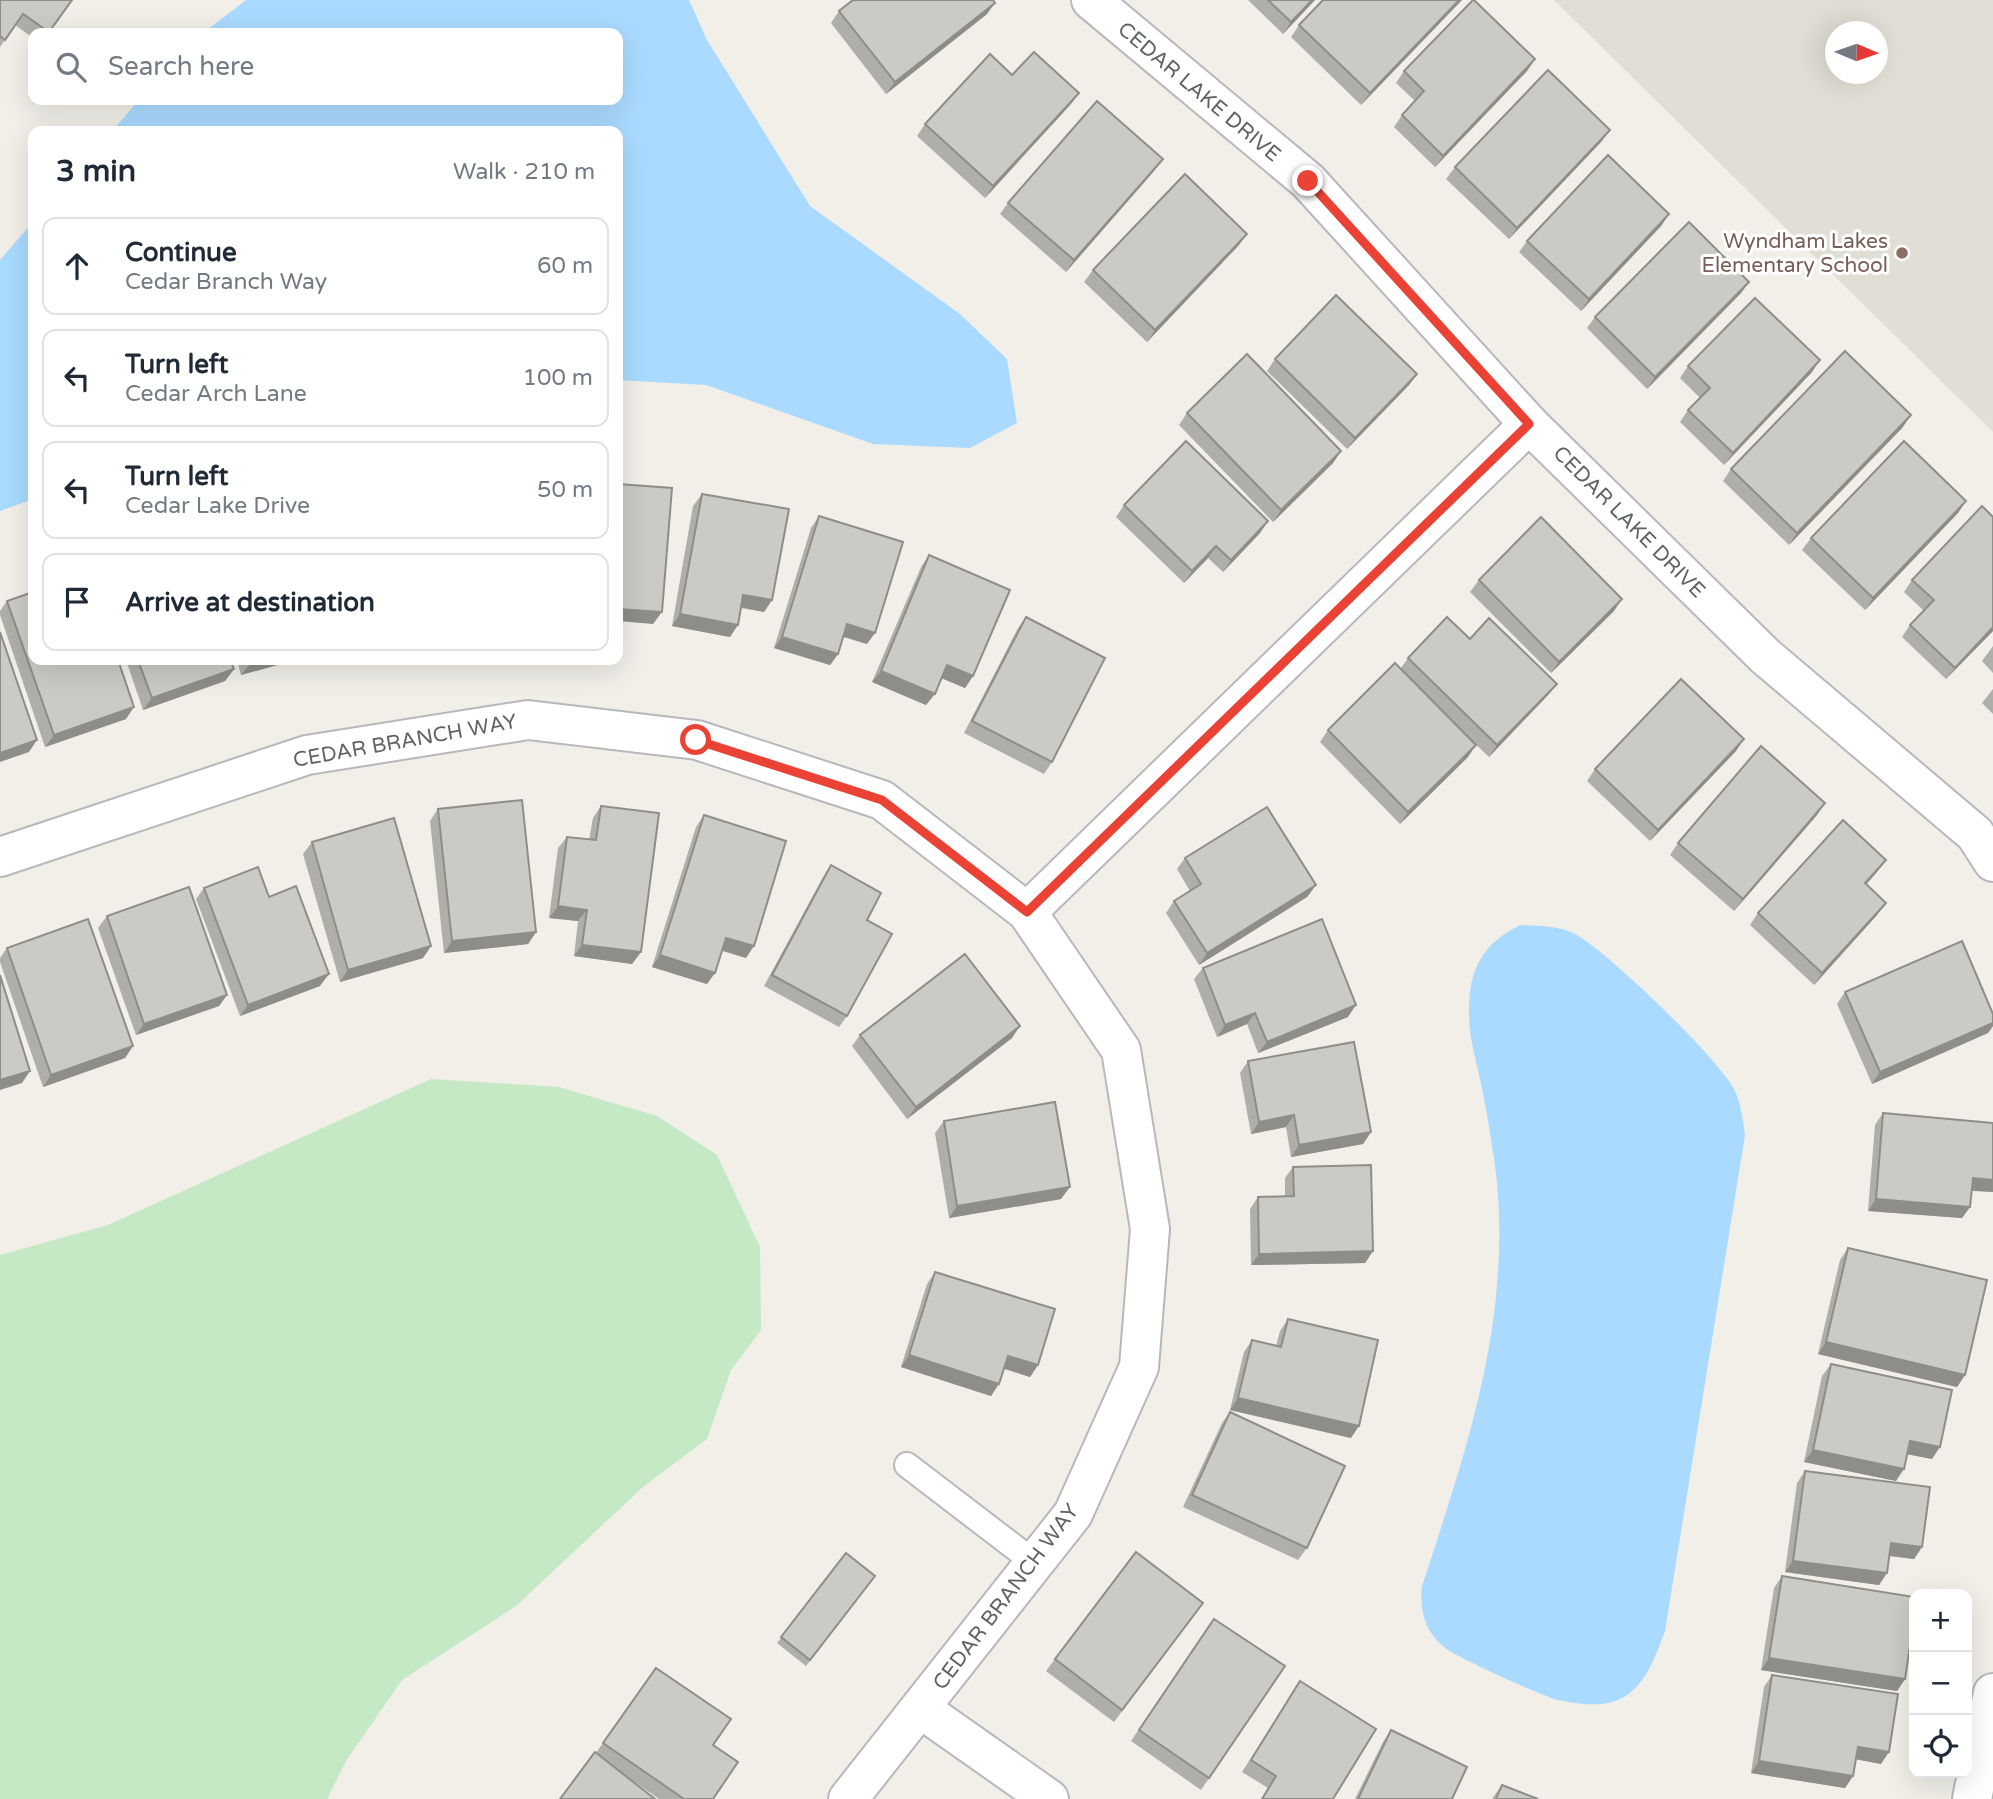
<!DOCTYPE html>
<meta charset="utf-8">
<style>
body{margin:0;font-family:"Varela Round",sans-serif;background:#f6f6f7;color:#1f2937}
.controls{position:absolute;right:21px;bottom:21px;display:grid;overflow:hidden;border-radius:14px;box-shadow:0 7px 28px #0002}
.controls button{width:63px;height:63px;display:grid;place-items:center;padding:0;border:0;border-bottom:2px solid #e0e1e3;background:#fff;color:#1f2937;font:35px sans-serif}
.compass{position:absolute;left:1825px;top:21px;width:63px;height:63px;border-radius:50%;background:#fff;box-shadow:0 7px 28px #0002;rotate:92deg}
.stop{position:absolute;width:21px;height:21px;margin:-16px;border:5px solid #ea4335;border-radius:50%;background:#fff}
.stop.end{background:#ea4335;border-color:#fff;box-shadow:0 2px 7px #0008}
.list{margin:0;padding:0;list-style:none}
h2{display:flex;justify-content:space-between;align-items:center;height:91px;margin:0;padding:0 28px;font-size:30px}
h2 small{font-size:23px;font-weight:400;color:#747a83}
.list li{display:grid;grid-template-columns:46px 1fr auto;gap:21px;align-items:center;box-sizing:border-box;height:98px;margin:0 14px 14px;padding:0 14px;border:2px solid #e0e1e3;border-radius:14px}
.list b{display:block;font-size:26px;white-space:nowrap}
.list p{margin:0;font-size:23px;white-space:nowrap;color:#747a83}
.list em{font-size:23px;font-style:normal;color:#747a83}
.icon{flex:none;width:38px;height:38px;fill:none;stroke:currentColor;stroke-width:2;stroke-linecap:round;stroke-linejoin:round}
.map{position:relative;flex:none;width:1993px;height:1799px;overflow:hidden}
.search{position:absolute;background:#fff;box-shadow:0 7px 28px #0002;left:28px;top:28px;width:595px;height:77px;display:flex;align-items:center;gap:18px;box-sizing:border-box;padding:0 24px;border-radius:14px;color:#747a83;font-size:26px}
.panel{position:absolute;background:#fff;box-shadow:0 7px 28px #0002;left:28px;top:126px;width:595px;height:539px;border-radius:14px}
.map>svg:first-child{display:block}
.education{fill:#e1ded6;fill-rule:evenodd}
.green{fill:#c5e8c5}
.water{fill:#aadaff}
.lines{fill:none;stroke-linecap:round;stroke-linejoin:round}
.service-casing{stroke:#b5b8bc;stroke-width:28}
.minor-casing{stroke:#b5b8bc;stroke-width:42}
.service{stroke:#fff;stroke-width:24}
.minor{stroke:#fff;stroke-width:38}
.wall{fill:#afaea9}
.shaded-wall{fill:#8f8d8a}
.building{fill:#cccac5;stroke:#8f8d8a;stroke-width:2}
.route{stroke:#ea4335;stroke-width:9}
.education-dot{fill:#8d6e63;stroke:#fff;stroke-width:2.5}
.labels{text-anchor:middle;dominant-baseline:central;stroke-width:6;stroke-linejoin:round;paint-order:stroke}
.street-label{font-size:21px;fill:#5f6368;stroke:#fff}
.education-label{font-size:21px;fill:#785e54;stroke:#fff;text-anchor:end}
</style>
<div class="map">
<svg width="1993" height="1799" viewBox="0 0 1993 1799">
<rect width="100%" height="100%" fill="#f1efe8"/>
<path class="education" d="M1554,0H1993V432ZM1836,32H1878V74H1836Z"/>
<polygon class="green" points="431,1079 559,1087 657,1116 717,1155 760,1247 761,1330 731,1370 707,1439 644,1486 516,1606 402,1680 346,1761 327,1799 0,1799 0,1255 108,1225"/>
<g class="water">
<polygon points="246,0 689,0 707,40 810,206 960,314 1007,359 1017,423 970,448 873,444 706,385 618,380 618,131 112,131 139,100 618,100 618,33 203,33"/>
<polygon points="33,222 33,499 0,511 0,260"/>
<path d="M1520,925C1538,926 1556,925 1573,933C1603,947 1718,1058 1734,1089C1741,1103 1743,1120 1745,1135L1665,1631C1655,1658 1643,1694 1612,1702C1597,1707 1573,1703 1558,1700C1544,1697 1456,1657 1445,1648C1425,1632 1419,1610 1422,1586C1466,1452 1510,1325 1497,1182C1494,1155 1489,1126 1484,1098C1479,1069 1468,1040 1469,1010C1469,968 1484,943 1520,925Z"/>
</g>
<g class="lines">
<defs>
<polyline id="service" points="907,1465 1035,1563"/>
<g id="minor">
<polyline points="1091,0 1308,181 1529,424 1765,656 1975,834 1993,862"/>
<polyline points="0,857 307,755 528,720 697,740 882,800 1027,912 1121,1050 1150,1229 1139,1367 1073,1514 848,1799"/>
<polyline points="1027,912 1529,424"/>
<polyline points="921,1709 1049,1799"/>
<polyline points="1972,1799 1993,1693"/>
</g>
</defs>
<use href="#service" class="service-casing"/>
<use href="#minor" class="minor-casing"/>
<use href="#service" class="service"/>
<use href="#minor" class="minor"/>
</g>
<g class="wall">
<polygon points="0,0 72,0 48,33 33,33 33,38 15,25 0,47"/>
<polygon points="1248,0 1315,0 1283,34"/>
<polygon points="1323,0 1462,0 1361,105 1291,37 1299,25"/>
<polygon points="839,11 987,14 886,94 831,23"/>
<polygon points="1535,59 1527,71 1435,167 1394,127 1402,115 1415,101 1396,83 1404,71"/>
<polygon points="1012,75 1079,93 1070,105 985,198 917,136 925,124"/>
<polygon points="1610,130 1601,142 1509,239 1446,179 1455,167"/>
<polygon points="1154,171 1066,272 1000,214 1008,203"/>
<polygon points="1669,214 1661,226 1581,311 1519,252 1527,241"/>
<polygon points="1239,245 1147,342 1084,282 1093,270"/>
<polygon points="1749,282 1741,293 1647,389 1587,328 1595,317"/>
<polygon points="1275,359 1417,374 1409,385 1347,449 1267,371"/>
<polygon points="1688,366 1812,372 1724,465 1680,422 1688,410 1700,398 1680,378"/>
<polygon points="1187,413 1341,451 1333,463 1273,522 1179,425"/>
<polygon points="1903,427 1789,545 1723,481 1731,469"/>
<polygon points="702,494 772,600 764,612 741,608 730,637 672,626 693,506"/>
<polygon points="1966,501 1958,513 1865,610 1802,550 1811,538"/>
<polygon points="1124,505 1268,521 1260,533 1223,572 1208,558 1184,583 1116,517"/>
<polygon points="819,516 867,644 843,637 838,654 830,665 774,648 811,528"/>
<polygon points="1993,517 1993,631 1946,679 1902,637 1910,625 1924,611 1904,592 1912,580"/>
<polygon points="929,555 973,676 965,688 941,678 926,705 872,682 921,567"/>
<polygon points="1479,580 1614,611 1551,673 1470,592"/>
<polygon points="7,601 126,719 45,747 0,615 0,611"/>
<polygon points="1026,617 1052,762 1044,774 964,733 1018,628"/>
<polygon points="1993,646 1993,673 1982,661"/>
<polygon points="1408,658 1557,684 1548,695 1489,757 1462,731 1468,757 1400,824 1320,742 1328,730 1401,668"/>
<polygon points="126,660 230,660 234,669 225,681 143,710"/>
<polygon points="237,660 295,660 241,675"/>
<polygon points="1993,689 1993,714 1982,703"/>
<polygon points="1736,751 1650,841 1587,781 1595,769"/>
<polygon points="601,806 641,952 632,964 574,956 578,921 549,918 558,848 567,837 589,840 593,818"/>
<polygon points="438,809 536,932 528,944 444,953 430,821"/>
<polygon points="704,815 746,958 722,951 707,984 652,967 696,827"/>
<polygon points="1817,815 1734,911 1670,855 1678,843"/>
<polygon points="312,842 431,946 423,958 340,982 303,854"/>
<polygon points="1185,858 1316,885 1307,897 1199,965 1166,913 1174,901 1190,891 1177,869"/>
<polygon points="831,865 867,920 847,1016 839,1027 764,986 823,877"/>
<polygon points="1877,872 1866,885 1877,915 1814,985 1750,925 1758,913"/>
<polygon points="204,888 269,897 320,986 240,1016 196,899"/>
<polygon points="107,916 227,995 219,1006 136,1035 98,928"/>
<polygon points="7,948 133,1046 125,1058 43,1087 0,962 0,958"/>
<polygon points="1203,968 1348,1017 1258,1053 1247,1024 1217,1037 1194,979"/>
<polygon points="1845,992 1993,1014 1993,1026 1988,1033 1872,1084 1837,1004"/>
<polygon points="860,1035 1012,1038 907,1119 852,1046"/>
<polygon points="1248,1061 1371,1132 1363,1144 1291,1157 1286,1127 1251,1134 1240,1073"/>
<polygon points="1883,1113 1993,1123 1993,1192 1972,1191 1970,1207 1962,1218 1868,1211 1875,1125"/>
<polygon points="944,1121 1061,1199 949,1218 935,1133"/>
<polygon points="1293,1167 1373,1251 1365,1263 1251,1265 1250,1209 1258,1197 1285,1197 1285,1178"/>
<polygon points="1848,1248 1965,1375 1957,1387 1818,1354 1840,1260"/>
<polygon points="935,1272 1038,1365 1030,1377 1004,1369 991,1396 901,1367 927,1284"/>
<polygon points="1288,1319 1351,1438 1230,1410 1244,1352 1252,1340 1276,1346 1280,1331"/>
<polygon points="1831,1364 1932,1459 1907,1454 1896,1481 1804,1462 1822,1376"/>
<polygon points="1230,1412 1307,1548 1298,1560 1183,1507 1222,1423"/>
<polygon points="1805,1471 1922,1547 1914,1559 1889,1556 1887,1573 1879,1585 1785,1572 1797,1483"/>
<polygon points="846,1553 875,1576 806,1666 777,1643"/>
<polygon points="1782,1576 1905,1679 1897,1691 1761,1670 1774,1588"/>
<polygon points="1195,1614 1114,1722 1046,1671 1055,1659"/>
<polygon points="1214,1619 1285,1666 1201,1790 1131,1741"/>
<polygon points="656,1668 713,1745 713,1799 659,1799 629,1778 596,1753"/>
<polygon points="1772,1675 1881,1764 1856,1759 1853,1776 1845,1788 1751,1773 1764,1687"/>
<polygon points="1300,1681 1333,1799 1261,1799 1268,1788 1242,1772"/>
<polygon points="1391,1730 1452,1799 1355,1799 1383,1742"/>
<polygon points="1502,1785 1538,1799 1492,1799"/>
</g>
<g class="shaded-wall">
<polygon points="1312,0 1315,0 1283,34 1291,22"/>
<polygon points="1459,0 1462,0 1361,105 1370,93"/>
<polygon points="995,3 987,14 886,94 895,82"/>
<polygon points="1535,59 1527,71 1435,167 1443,156"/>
<polygon points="1079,93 1070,105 985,198 993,186"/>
<polygon points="1610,130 1601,142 1509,239 1517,228"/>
<polygon points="1163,159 1154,171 1066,272 1074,260"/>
<polygon points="1669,214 1661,226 1581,311 1589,299"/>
<polygon points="1247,234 1239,245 1147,342 1155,330"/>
<polygon points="1749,282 1741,293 1647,389 1655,377"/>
<polygon points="1820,360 1812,372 1724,465 1733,453"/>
<polygon points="1417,374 1409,385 1347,449 1355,438"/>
<polygon points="1911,415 1903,427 1789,545 1797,533"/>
<polygon points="1341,451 1333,463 1273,522 1281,510"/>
<polygon points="1966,501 1958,513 1865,610 1873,598"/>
<polygon points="1268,521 1260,533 1223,572 1231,560"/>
<polygon points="1216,546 1208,558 1184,583 1192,571"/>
<polygon points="743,595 772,600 764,612 735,606"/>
<polygon points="1622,599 1614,611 1551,673 1559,662"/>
<polygon points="618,609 662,612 653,624 618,621"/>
<polygon points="680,614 738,625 730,637 672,626"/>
<polygon points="847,624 875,633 867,644 839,635"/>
<polygon points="1993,627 1993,631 1946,679 1955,668"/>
<polygon points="782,637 838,654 830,665 774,648"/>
<polygon points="263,660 295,660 241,675 250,664"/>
<polygon points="947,665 973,676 965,688 939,677"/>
<polygon points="234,669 225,681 143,710 152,698"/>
<polygon points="881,671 935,694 926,705 872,682"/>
<polygon points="1557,684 1548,695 1489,757 1497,745"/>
<polygon points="134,707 126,719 45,747 54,735"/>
<polygon points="1744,739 1736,751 1650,841 1658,830"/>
<polygon points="37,740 29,752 0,762 0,753"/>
<polygon points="1476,745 1468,757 1400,824 1408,812"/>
<polygon points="1825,803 1817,815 1734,911 1743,899"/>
<polygon points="1886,860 1877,872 1856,895 1865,883"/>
<polygon points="1316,885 1307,897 1199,965 1207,953"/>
<polygon points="1886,903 1877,915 1814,985 1822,973"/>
<polygon points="558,906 587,910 578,921 549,918"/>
<polygon points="536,932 528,944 444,953 452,941"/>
<polygon points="726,938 754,946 746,958 718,949"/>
<polygon points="582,945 641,952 632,964 574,956"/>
<polygon points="431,946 423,958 340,982 348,970"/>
<polygon points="660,955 715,973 707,984 652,967"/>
<polygon points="329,974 320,986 240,1016 248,1005"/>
<polygon points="227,995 219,1006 136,1035 144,1024"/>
<polygon points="1356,1005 1348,1017 1258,1053 1267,1042"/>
<polygon points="1255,1013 1247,1024 1217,1037 1225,1025"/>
<polygon points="1993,1023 1993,1026 1988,1033 1872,1084 1880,1072"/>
<polygon points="1020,1026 1012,1038 907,1119 916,1107"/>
<polygon points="133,1046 125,1058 43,1087 51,1075"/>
<polygon points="30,1071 22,1083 0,1090 0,1080"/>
<polygon points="1294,1115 1286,1127 1251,1134 1259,1122"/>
<polygon points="1371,1132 1363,1144 1291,1157 1299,1145"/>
<polygon points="1973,1178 1993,1180 1993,1192 1965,1190"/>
<polygon points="1070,1187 1061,1199 949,1218 957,1206"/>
<polygon points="1876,1199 1970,1207 1962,1218 1868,1211"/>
<polygon points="1373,1251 1365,1263 1251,1265 1259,1254"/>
<polygon points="1826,1342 1965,1375 1957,1387 1818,1354"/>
<polygon points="909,1355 999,1384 991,1396 901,1367"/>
<polygon points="1008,1356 1038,1365 1030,1377 1000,1367"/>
<polygon points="1238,1398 1359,1426 1351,1438 1230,1410"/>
<polygon points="1910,1441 1940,1447 1932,1459 1901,1453"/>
<polygon points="1813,1450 1904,1469 1896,1481 1804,1462"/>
<polygon points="1891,1543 1922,1547 1914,1559 1883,1555"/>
<polygon points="1793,1561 1887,1573 1879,1585 1785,1572"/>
<polygon points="1769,1658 1905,1679 1897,1691 1761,1670"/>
<polygon points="1858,1747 1889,1752 1881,1764 1849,1758"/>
<polygon points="1759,1761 1853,1776 1845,1788 1751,1773"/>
</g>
<g class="building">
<polygon points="0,0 72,0 49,32 23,14 5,40 0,36"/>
<polygon points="853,0 993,0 995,3 895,82 839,11"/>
<polygon points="1268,0 1312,0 1291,22"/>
<polygon points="1323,0 1459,0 1370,93 1299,25"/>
<polygon points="1473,0 1474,0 1535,59 1443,156 1402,115 1424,91 1404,71"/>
<polygon points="1034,52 1079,93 993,186 925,124 990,54 1012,75"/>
<polygon points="1548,70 1610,130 1517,228 1455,167"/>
<polygon points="1097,101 1163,159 1074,260 1008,203"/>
<polygon points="1608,155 1669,214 1589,299 1527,241"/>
<polygon points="1185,174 1247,234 1155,330 1093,270"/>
<polygon points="1689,222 1749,282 1655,377 1595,317"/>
<polygon points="1336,295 1417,374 1355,438 1275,359"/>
<polygon points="1755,298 1820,360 1733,453 1688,410 1710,388 1688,366"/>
<polygon points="1845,351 1911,415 1797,533 1731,469"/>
<polygon points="1247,354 1341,451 1281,510 1187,413"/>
<polygon points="1186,441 1268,521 1231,560 1216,546 1192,571 1124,505"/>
<polygon points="1904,441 1966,501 1873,598 1811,538"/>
<polygon points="618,484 672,488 662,612 618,609"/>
<polygon points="702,494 789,509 772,600 743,595 738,625 680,614"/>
<polygon points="1982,506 1993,517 1993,627 1955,668 1910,625 1934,600 1912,580"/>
<polygon points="819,516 903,542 875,633 847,624 838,654 782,637"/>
<polygon points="1541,517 1622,599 1559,662 1479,580"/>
<polygon points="929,555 1010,590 973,676 947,665 935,694 881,671"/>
<polygon points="33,592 33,660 118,660 134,707 54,735 7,601"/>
<polygon points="1026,617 1105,658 1052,762 972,721"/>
<polygon points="1447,617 1470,639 1489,618 1557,684 1497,745 1408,658"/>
<polygon points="0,632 37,740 0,753"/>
<polygon points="138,660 230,660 234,669 152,698"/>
<polygon points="248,660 263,660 250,664"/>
<polygon points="1395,663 1476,745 1408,812 1328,730"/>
<polygon points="1681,679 1744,739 1658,830 1595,769"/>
<polygon points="1761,746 1825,803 1743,899 1678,843"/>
<polygon points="522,800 536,932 452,941 438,809"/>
<polygon points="601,806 659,813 641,952 582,945 587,910 558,906 567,837 596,840"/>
<polygon points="1267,807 1316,885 1207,953 1174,901 1201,884 1185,858"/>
<polygon points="704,815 786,841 754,946 726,938 715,973 660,955"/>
<polygon points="394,818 431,946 348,970 312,842"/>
<polygon points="1843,820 1886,860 1865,883 1886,903 1822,973 1758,913"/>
<polygon points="831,865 881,893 867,920 892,934 847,1016 772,975"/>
<polygon points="258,867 269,897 296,886 329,974 248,1005 204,888"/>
<polygon points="189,887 227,995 144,1024 107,916"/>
<polygon points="88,919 133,1046 51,1075 7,948"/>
<polygon points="1322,919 1356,1005 1267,1042 1255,1013 1225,1025 1203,968"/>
<polygon points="1962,941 1993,1014 1993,1023 1880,1072 1845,992"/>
<polygon points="965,954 1020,1026 916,1107 860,1035"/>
<polygon points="0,975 30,1071 0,1080"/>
<polygon points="1354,1042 1371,1132 1299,1145 1294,1115 1259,1122 1248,1061"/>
<polygon points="1055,1102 1070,1187 957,1206 944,1121"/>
<polygon points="1883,1113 1993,1123 1993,1180 1973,1178 1970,1207 1876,1199"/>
<polygon points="1371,1165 1373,1251 1259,1254 1258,1197 1294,1196 1293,1167"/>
<polygon points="1848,1248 1987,1280 1965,1375 1826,1342"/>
<polygon points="935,1272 1055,1309 1038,1365 1008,1356 999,1384 909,1355"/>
<polygon points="1288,1319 1378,1340 1359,1426 1238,1398 1252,1340 1281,1347"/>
<polygon points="1831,1364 1952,1390 1940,1447 1910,1441 1904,1469 1813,1450"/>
<polygon points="1230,1412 1345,1466 1307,1548 1192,1495"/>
<polygon points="1805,1471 1930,1487 1922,1547 1891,1543 1887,1573 1793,1561"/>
<polygon points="1136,1552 1203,1603 1122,1710 1055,1659"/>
<polygon points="846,1553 875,1576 810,1660 781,1637"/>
<polygon points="1782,1576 1914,1597 1914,1620 1905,1679 1769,1658"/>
<polygon points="1214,1619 1285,1666 1209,1778 1139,1730"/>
<polygon points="656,1668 731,1719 713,1745 738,1762 713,1799 684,1799 603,1743"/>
<polygon points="1772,1675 1898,1694 1889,1752 1858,1747 1853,1776 1759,1761"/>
<polygon points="1300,1681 1376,1729 1333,1799 1262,1799 1276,1776 1251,1760"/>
<polygon points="1391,1730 1467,1767 1452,1799 1358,1799"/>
<polygon points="595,1752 655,1799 560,1799"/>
<polygon points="1502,1785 1538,1799 1496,1799"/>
</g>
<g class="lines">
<polyline class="route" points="696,740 882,800 1027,912 1529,424 1308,181"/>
</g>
<circle class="education-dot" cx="1902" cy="253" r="7"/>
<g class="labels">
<g class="street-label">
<text transform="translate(1199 92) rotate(40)">CEDAR LAKE DRIVE</text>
<text transform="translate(1629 522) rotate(45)">CEDAR LAKE DRIVE</text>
<text transform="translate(405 741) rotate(-10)">CEDAR BRANCH WAY</text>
<text transform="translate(1006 1597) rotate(-53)">CEDAR BRANCH WAY</text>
</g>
<g class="education-label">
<text x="1888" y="241">Wyndham Lakes<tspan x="1888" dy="24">Elementary School</tspan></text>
</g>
</g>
</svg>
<div class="controls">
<button>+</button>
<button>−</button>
<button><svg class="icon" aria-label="locate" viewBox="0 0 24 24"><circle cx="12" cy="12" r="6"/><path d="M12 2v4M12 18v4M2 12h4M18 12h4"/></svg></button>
</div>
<svg class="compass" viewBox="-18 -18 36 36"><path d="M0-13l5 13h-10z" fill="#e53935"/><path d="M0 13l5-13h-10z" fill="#747a83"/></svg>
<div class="stop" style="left:696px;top:740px"></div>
<div class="stop end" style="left:1308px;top:181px"></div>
<div class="search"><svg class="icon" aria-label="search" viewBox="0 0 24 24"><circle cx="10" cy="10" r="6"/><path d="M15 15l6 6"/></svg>Search here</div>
<section class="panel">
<h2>3 min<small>Walk · 210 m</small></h2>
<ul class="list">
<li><svg class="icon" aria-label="ahead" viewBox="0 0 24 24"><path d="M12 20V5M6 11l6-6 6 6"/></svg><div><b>Continue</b><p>Cedar Branch Way</p></div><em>60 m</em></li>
<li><svg class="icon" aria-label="left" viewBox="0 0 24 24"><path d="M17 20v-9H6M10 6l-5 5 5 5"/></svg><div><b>Turn left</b><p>Cedar Arch Lane</p></div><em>100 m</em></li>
<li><svg class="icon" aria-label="left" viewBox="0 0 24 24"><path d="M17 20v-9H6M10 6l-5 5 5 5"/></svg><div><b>Turn left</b><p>Cedar Lake Drive</p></div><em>50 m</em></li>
<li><svg class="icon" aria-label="arrive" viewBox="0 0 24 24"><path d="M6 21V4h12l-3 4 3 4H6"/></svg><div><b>Arrive at destination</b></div></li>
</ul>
</section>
</div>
